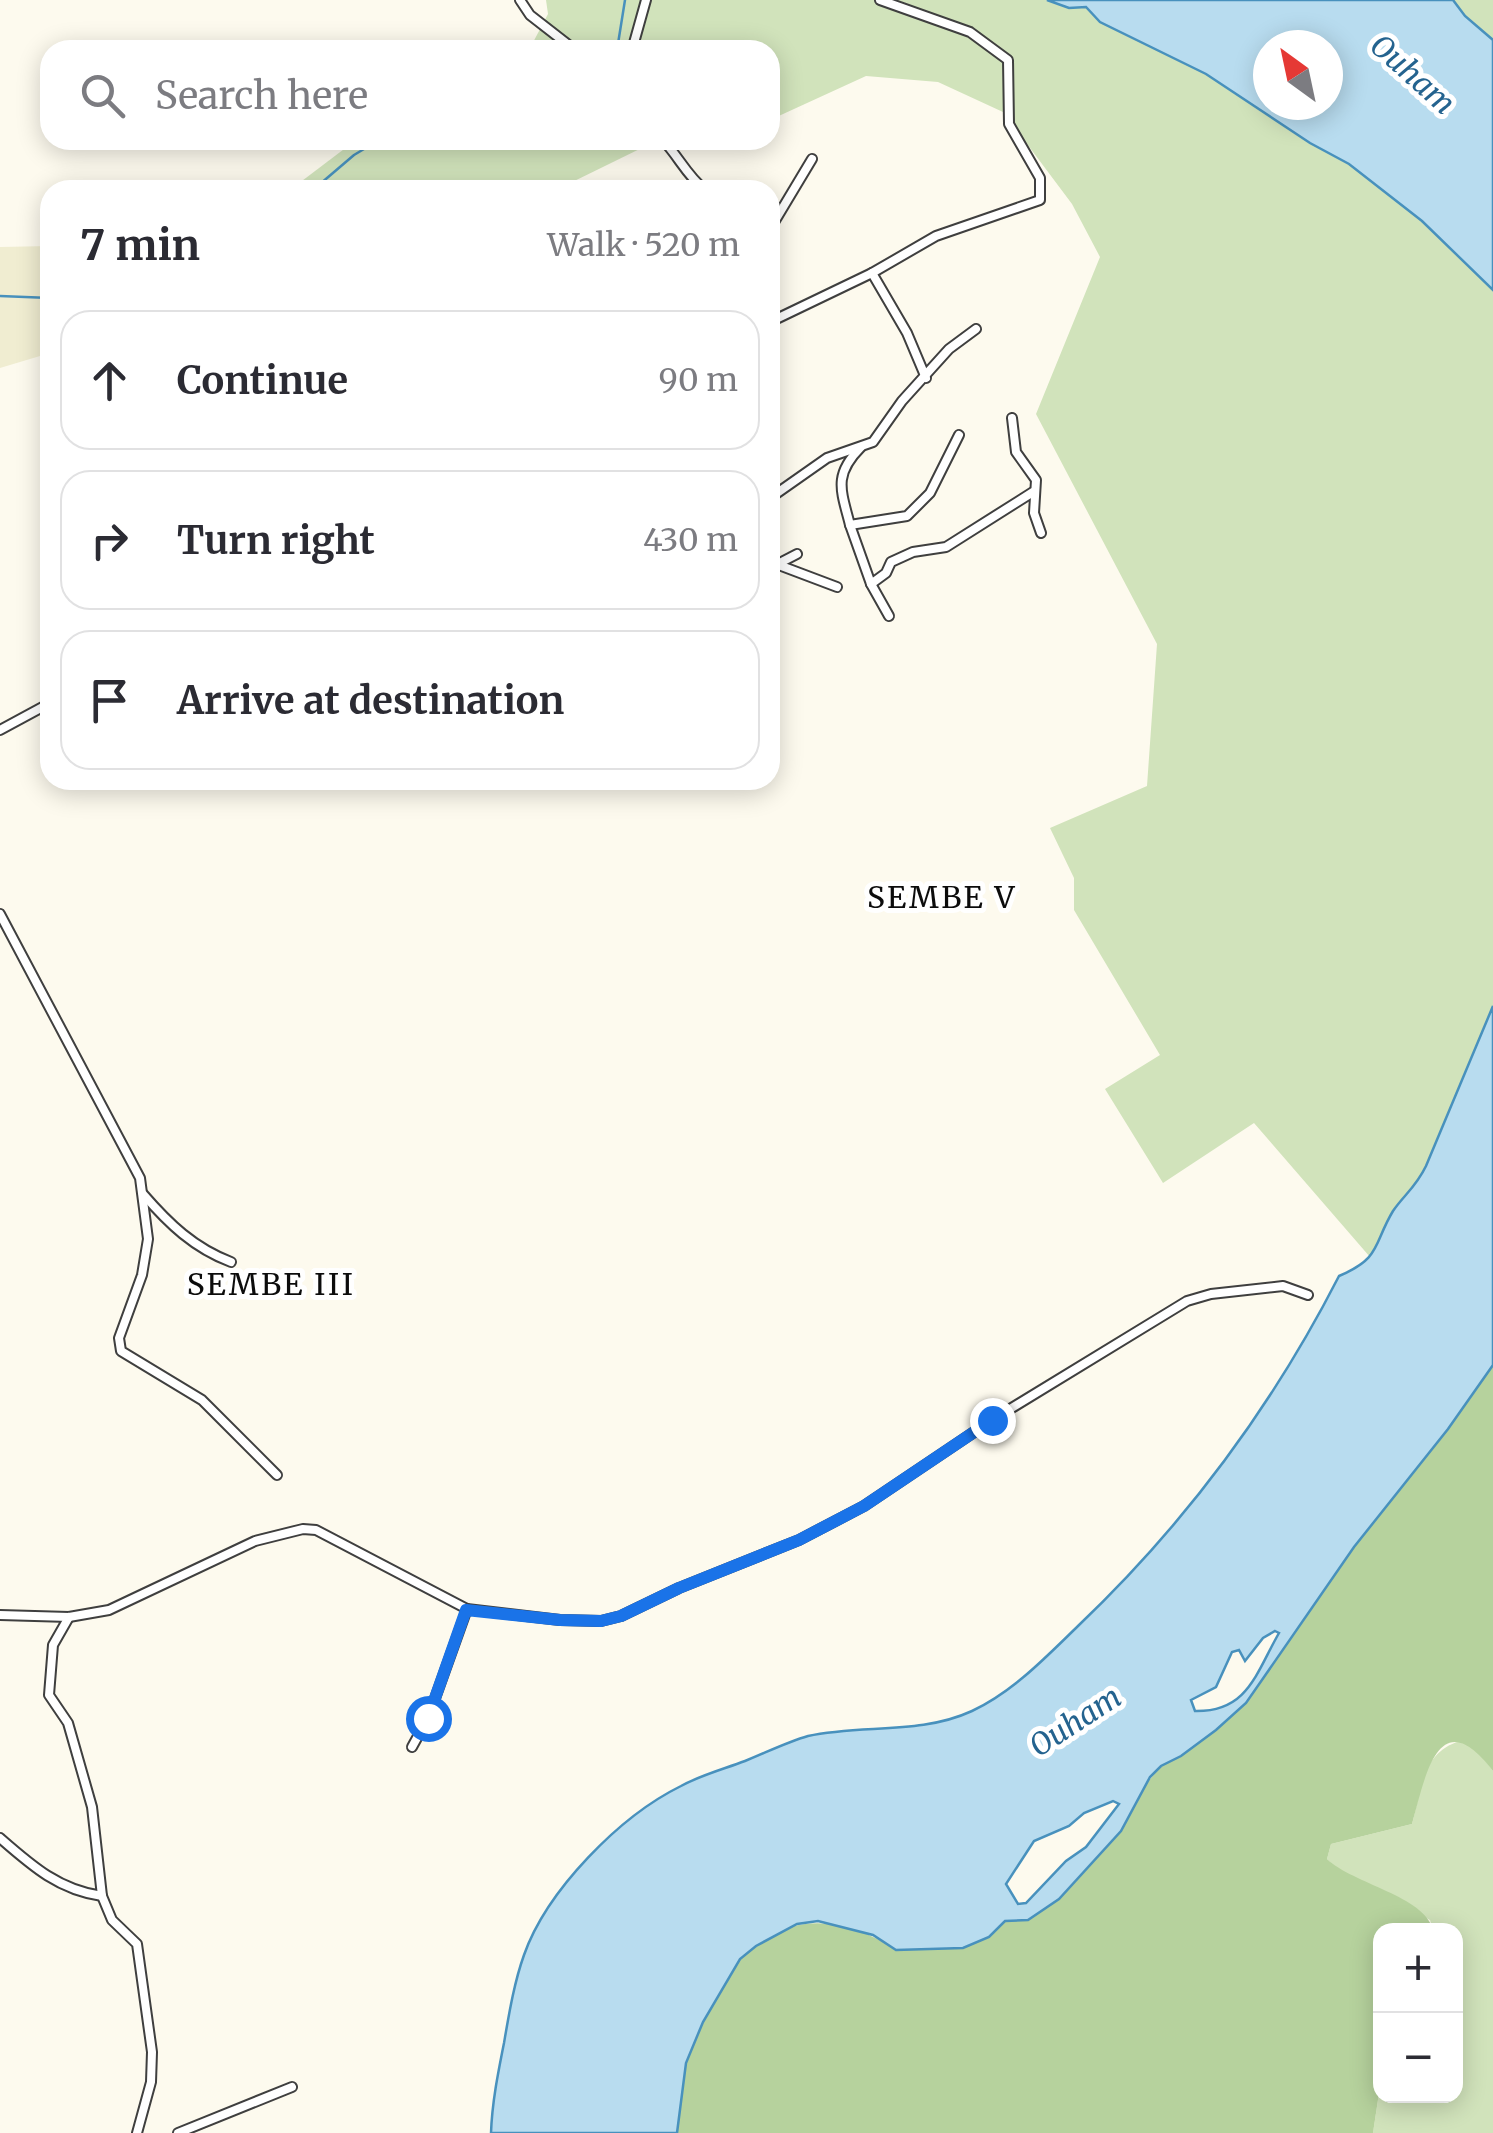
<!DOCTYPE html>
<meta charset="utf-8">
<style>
body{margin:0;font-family:Merriweather,serif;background:#f2f2f3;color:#2b2b33}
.controls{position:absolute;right:30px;bottom:30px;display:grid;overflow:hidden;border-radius:20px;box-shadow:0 5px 25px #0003}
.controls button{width:90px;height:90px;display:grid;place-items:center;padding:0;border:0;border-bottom:2px solid #e1e1e2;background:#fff;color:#2b2b33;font:50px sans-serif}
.compass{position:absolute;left:1253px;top:30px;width:90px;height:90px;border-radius:50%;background:#fff;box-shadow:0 5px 25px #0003;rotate:327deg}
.stop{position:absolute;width:30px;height:30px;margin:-22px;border:8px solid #1a73e8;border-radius:50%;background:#fff}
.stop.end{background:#1a73e8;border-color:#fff;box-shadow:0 2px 10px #0008}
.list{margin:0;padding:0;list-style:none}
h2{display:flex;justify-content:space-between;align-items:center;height:130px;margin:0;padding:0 40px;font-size:42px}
h2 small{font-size:32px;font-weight:400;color:#7c7c81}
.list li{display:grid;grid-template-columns:65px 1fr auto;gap:30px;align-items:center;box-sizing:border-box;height:140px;margin:0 20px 20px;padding:0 20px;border:2px solid #e1e1e2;border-radius:30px}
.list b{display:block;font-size:38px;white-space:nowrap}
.list em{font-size:32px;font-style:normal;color:#7c7c81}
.icon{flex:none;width:55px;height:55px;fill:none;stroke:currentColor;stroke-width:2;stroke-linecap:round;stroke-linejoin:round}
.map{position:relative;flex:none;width:1493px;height:2133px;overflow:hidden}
.search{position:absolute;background:#fff;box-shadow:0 5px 25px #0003;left:40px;top:40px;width:740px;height:110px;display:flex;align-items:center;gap:25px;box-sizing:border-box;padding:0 35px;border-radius:30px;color:#7c7c81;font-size:38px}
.panel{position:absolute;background:#fff;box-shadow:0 5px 25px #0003;left:40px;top:180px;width:740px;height:610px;border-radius:30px}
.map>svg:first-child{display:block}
.farmland{fill:#f0edd1}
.green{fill:#d1e3bb}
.forest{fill:#b6d29d}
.water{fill:#b8dcef;stroke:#4891bd;stroke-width:2.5;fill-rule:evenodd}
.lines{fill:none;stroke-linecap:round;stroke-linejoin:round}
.stream{stroke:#4891bd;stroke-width:2.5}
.street-casing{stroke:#3f3f3f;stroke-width:12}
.street{stroke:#fff;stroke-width:8}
.route{stroke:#1a73e8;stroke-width:12}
.labels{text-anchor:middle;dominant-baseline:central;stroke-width:10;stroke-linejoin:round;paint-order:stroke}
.water-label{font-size:30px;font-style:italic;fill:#24638f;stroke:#fff}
.neighbourhood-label{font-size:30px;letter-spacing:2.5px;fill:#0c0c0c;stroke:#fff}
</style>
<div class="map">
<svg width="1493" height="2133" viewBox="0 0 1493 2133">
<rect width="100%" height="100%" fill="#fdfaee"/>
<polygon class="farmland" points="50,246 50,353 0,368 0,247"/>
<g class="green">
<path d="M546,0H1047L1069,8L1086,7L1100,22L1206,74L1310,143L1349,164L1422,221L1493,290V1006L1426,1166C1416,1186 1402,1196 1393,1213C1384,1228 1383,1245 1370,1257L1254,1123L1163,1183L1105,1089L1160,1055L1074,910V878L1050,828L1147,786L1157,644L1036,414L1100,257L1072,204L1003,112L938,82L866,76L770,120V50H529L548,14Z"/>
<polygon points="1453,0 1493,0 1493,40 1465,16"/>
<polygon points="356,140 658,140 556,190 290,190"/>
<path d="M1460,1741L1475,1747L1493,1771V2133H1373L1379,2093L1375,2059L1380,2049V2096H1456V1930H1433L1430,1920L1339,1870L1327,1859L1331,1844L1412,1824C1422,1789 1421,1753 1460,1741Z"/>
</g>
<path class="forest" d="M1493,1365V1771C1438,1699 1425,1778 1412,1824L1331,1844L1327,1859C1353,1884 1425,1896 1433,1930H1380V2049L1375,2059L1379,2093L1373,2133H677C680,2111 680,2086 686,2064C692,2040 706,2017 719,1995C726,1983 733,1967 743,1956C789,1910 846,1917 896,1950L989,1937L1005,1921L1028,1919L1121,1831L1141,1790L1161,1766L1181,1756L1216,1730L1246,1703L1354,1547L1448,1429Z"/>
<g class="water">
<path d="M1047,0H1453L1465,16L1493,40V290L1422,221L1349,164L1310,143L1206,74L1100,22L1086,7L1069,8ZM1268,45H1328V105H1268Z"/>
<path d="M1493,1006V1365L1448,1429L1354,1547L1246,1703L1216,1730L1181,1756L1161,1766L1150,1777L1121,1831L1059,1899L1028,1920L1005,1921L989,1937L963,1948L896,1950L873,1935L818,1921L797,1924L756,1946L740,1959L703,2022L686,2063L677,2133H491C492,2103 498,2073 504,2043C509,2014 514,1983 524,1955C547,1890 620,1816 681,1786C701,1775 724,1769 745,1761C765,1753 787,1742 808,1736C862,1724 920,1735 972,1711C1014,1691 1046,1657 1078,1626C1185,1524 1272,1407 1339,1276C1382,1258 1373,1244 1393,1211C1404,1195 1416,1187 1426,1166ZM1275,1631L1279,1633C1256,1673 1248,1712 1195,1711L1191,1700L1216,1687L1232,1652L1239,1650L1245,1661L1263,1638ZM1113,1801L1119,1804L1086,1847L1066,1861L1026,1903L1018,1904L1006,1884L1034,1841L1069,1826L1084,1813Z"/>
</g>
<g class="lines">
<g class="stream">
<polyline points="617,50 625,0"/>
<polyline points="313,190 354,155 379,140"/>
<polyline points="0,296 50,298"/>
</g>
<defs>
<g id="street">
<polyline points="520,0 530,15 575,50"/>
<polyline points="632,50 646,0"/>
<path d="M663,140C679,157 687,176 705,190"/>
<polyline points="770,229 812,159"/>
<polyline points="872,273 907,333 926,378"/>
<polyline points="770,322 872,273 936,236 1040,200 1040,178 1009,124 1008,60 970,32 880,0"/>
<polyline points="1012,418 1016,452 1036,480 1034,513 1041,533"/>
<path d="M861,447C833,475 841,490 850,525L907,516L930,493L959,435"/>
<polyline points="770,498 827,458 873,442 902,401 949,349 976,329"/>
<polyline points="850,525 871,584 889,616"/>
<polyline points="776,564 837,587"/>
<polyline points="770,568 797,554"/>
<polyline points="871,584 886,573 891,562 913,552 946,547 1033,492"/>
<polyline points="0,730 50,703"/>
<polyline points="0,914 140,1178 148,1239 142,1275 119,1338 121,1351 202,1400 277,1475"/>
<path d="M143,1194C169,1224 194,1248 231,1262"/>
<polyline points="0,1615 69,1617 109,1610 255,1541 303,1529 316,1530 467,1609 560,1620 601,1621 621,1616 679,1588 799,1540 864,1506 992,1420 1187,1301 1211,1294 1283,1286 1308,1295"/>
<polyline points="69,1617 53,1645 49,1695 68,1723 92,1807 102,1896 112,1920 137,1944 152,2052 151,2082 137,2133"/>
<polyline points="412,1747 428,1718 467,1609"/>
<path d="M0,1838C32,1866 59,1890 102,1896"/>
<polyline points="178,2133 292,2087"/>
</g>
</defs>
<use href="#street" class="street-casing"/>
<use href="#street" class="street"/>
</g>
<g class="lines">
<polyline class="route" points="428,1718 466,1610 560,1620 601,1621 621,1616 679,1588 799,1540 864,1506 992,1420"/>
</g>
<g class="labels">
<g class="water-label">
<text transform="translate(1413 74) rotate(42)">Ouham</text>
<text transform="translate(1075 1721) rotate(-33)">Ouham</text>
</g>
<g class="neighbourhood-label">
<text x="942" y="897">SEMBE V</text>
<text x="271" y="1284">SEMBE III</text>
</g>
</g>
</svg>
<div class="controls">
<button>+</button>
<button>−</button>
</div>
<svg class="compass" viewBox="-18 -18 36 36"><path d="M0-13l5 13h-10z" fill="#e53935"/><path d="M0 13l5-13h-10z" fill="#7c7c81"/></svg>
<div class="stop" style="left:428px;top:1718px"></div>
<div class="stop end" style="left:992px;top:1420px"></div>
<div class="search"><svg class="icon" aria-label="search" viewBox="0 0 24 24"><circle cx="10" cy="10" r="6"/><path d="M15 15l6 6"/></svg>Search here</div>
<section class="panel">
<h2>7 min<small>Walk · 520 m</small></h2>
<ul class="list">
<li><svg class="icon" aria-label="ahead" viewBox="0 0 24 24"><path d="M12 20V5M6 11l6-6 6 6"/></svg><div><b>Continue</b></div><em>90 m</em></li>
<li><svg class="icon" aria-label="right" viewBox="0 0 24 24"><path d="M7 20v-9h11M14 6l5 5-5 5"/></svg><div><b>Turn right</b></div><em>430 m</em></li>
<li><svg class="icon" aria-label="arrive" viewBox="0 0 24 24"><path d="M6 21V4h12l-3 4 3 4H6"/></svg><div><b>Arrive at destination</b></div></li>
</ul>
</section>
</div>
